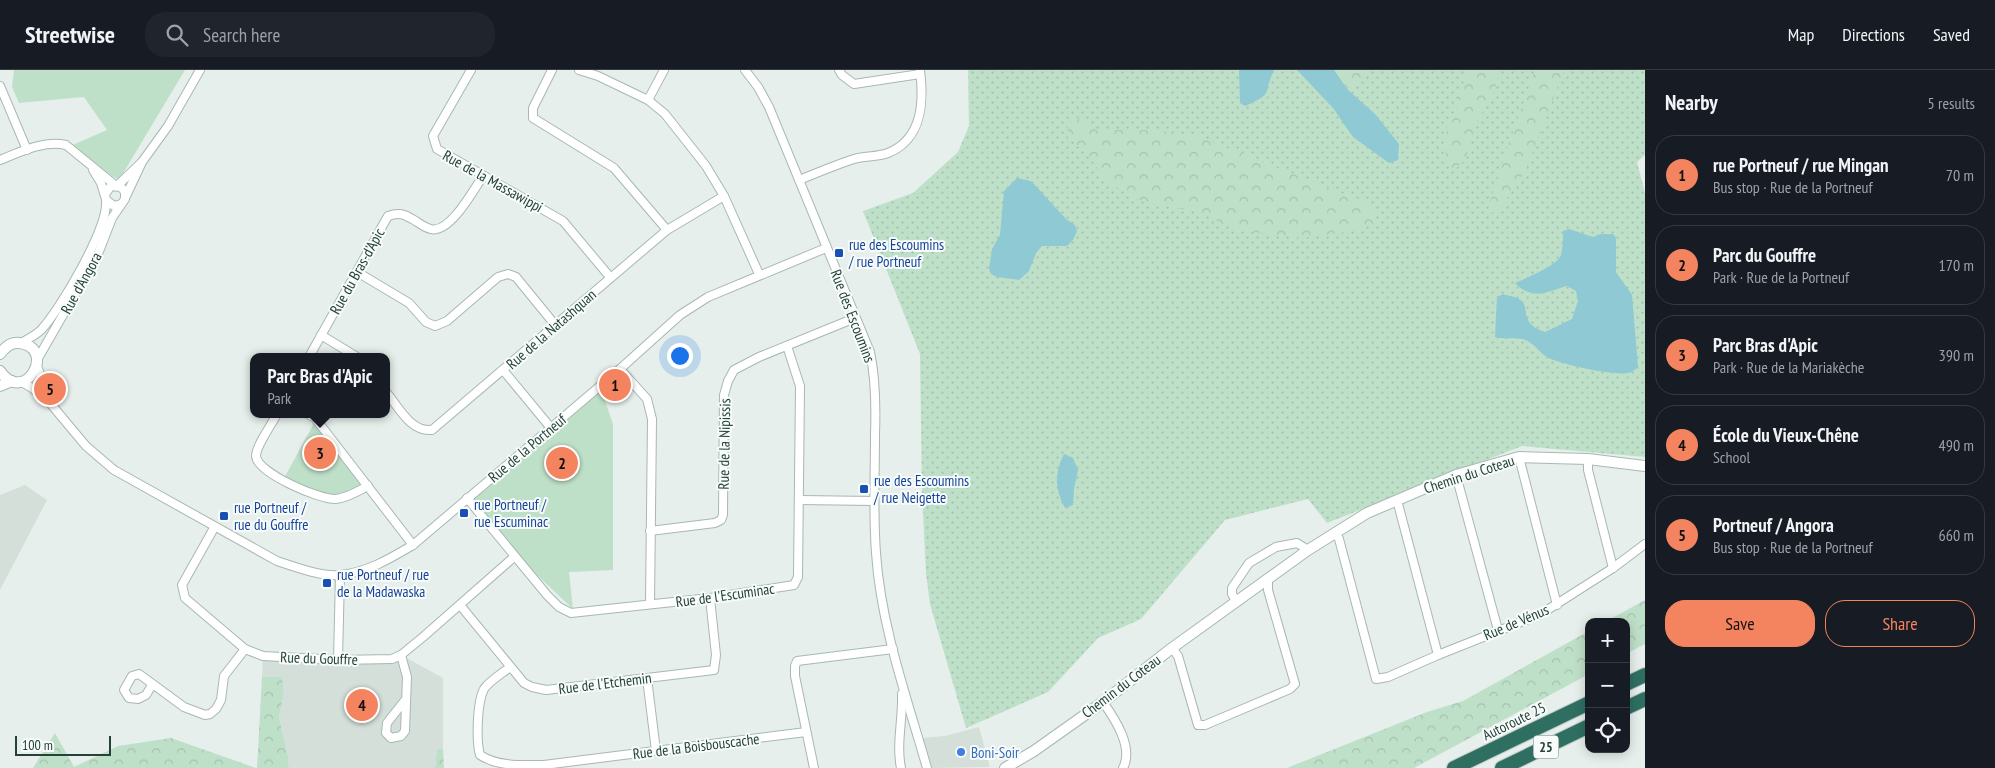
<!DOCTYPE html>
<meta charset="utf-8">
<style>
body{margin:0;font-family:"PT Sans Narrow",sans-serif;background:#20242c;color:#f1f3f6}
.controls{position:absolute;right:15px;bottom:15px;display:grid;overflow:hidden;border-radius:10px;box-shadow:0 2px 12px #0003}
.controls button{width:45px;height:45px;display:grid;place-items:center;padding:0;border:0;border-bottom:1px solid #363941;background:#171b24;color:#f1f3f6;font:25px sans-serif}
.scale{position:absolute;left:15px;bottom:12px;width:96px;box-sizing:border-box;padding-left:5px;border:2px solid #24423a;border-top:0;font-size:14px;line-height:18px;white-space:nowrap;color:#24423a;-webkit-text-stroke:4px #f7fbf9;paint-order:stroke}
.you{position:absolute;left:679px;top:285px;width:18px;height:18px;margin:-12px;border:4px solid #fff;border-radius:50%;background:#1a73e8;box-shadow:0 0 0 8px #1a73e833}
.badge{display:grid;place-items:center;width:32px;height:32px;border-radius:50%;background:#f4845f;color:#111;font-size:16px;font-weight:700}
.pin{position:absolute;translate:-50% -50%;border:2px solid #fff;box-shadow:0 1px 5px #0006}
.popup{position:absolute;left:250px;top:283px;width:140px;height:65px;box-sizing:border-box;display:grid;place-content:center;border-radius:10px;background:#171b24;filter:drop-shadow(0 1px 4px #0005);font-size:16px;white-space:nowrap;color:#9ea1a6}
.popup b{font-size:19px;color:#f1f3f6}
.popup::after{content:'';position:absolute;left:50%;top:100%;margin-left:-10px;border:10px solid transparent;border-top-color:#171b24}
.list{margin:0;padding:0;list-style:none}
h2{display:flex;justify-content:space-between;align-items:center;height:65px;margin:0;padding:0 20px;font-size:21px}
h2 small{font-size:16px;font-weight:400;color:#9ea1a6}
.list li{display:grid;grid-template-columns:32px 1fr auto;gap:15px;align-items:center;box-sizing:border-box;height:80px;margin:0 10px 10px;padding:0 10px;border:1px solid #363941;border-radius:20px}
.list b{display:block;font-size:19px;white-space:nowrap}
.list p{margin:0;font-size:16px;white-space:nowrap;color:#9ea1a6}
.list em{font-size:16px;font-style:normal;color:#9ea1a6}
.actions{display:flex;gap:10px;padding:15px 20px}
.actions a{flex:1;padding:11px 0;border:1px solid #f4845f;border-radius:20px;text-align:center;font-size:18px;color:#f4845f}
.actions .main{background:#f4845f;color:#111}
.icon{flex:none;width:28px;height:28px;fill:none;stroke:currentColor;stroke-width:2;stroke-linecap:round;stroke-linejoin:round}
.map{position:relative;flex:none;width:1645px;height:698px;overflow:hidden}
header{display:flex;align-items:center;gap:30px;box-sizing:border-box;height:70px;padding:0 25px;background:#171b24;border-bottom:1px solid #363941}
header strong{font-size:24px}
nav{display:flex;gap:28px;margin-inline-start:auto;font-size:18px}
.search{width:350px;height:45px;background:#20242c;display:flex;align-items:center;gap:12px;box-sizing:border-box;padding:0 18px;border-radius:20px;color:#9ea1a6;font-size:19px}
main{display:flex}
aside{flex:1;background:#171b24}
.map>svg:first-child{display:block}
.built{fill:#d4dfda}
.grass{fill:url(#grass-dots)}
.forest{fill:url(#forest-crowns)}
.park{fill:#bfe0c8}
.water{fill:#8ec9d4}
.lines{fill:none;stroke-linecap:round;stroke-linejoin:round}
.minor-casing{stroke:#a8b8b2;stroke-width:10}
.tertiary-casing{stroke:#a8b8b2;stroke-width:12}
.motorway-casing{stroke:#c2cac8;stroke-width:16}
.minor{stroke:#fff;stroke-width:8}
.tertiary{stroke:#fff;stroke-width:10}
.motorway{stroke:#2f6f62;stroke-width:14}
.transit-dot{fill:#1a4fb4;stroke:#f7fbf9;stroke-width:2}
.shop-dot{fill:#3f7fe0;stroke:#f7fbf9;stroke-width:2}
.labels{text-anchor:middle;dominant-baseline:central;stroke-width:4;stroke-linejoin:round;paint-order:stroke}
.shield{fill:#f7fbf9;stroke:#637a73;stroke-width:1}
.shield-label{font-size:14px;font-weight:bold;fill:#24423a}
.street-label{font-size:15px;fill:#24423a;stroke:#f7fbf9}
.transit-label{font-size:15px;fill:#164399;stroke:#f7fbf9;text-anchor:start}
.shop-label{font-size:15px;fill:#366cbe;stroke:#f7fbf9;text-anchor:start}
</style>
<header>
<strong>Streetwise</strong>
<div class="search"><svg class="icon" aria-label="search" viewBox="0 0 24 24"><circle cx="10" cy="10" r="6"/><path d="M15 15l6 6"/></svg>Search here</div>
<nav><a>Map</a><a>Directions</a><a>Saved</a></nav>
</header>
<main>
<div class="map">
<svg width="1645" height="698" viewBox="0 0 1645 698">
<defs>
<pattern id="grass-dots" width="8" height="8" patternUnits="userSpaceOnUse" patternTransform="scale(1.25)"><rect width="8" height="8" fill="#bfe0c8"/><path d="M2 2h.1M6 6h.1" fill="none" stroke="#a4c1ad" stroke-width="1.8" stroke-linecap="round"/></pattern>
<pattern id="forest-crowns" width="20" height="18" patternUnits="userSpaceOnUse" patternTransform="scale(1.25)"><rect width="20" height="18" fill="#bfe0c8"/><path d="M2 6a3 3 0 1 1 6 0M12 15a3 3 0 1 1 6 0" fill="none" stroke="#a4c1ad"/></pattern>
</defs>
<rect width="100%" height="100%" fill="#e6efeb"/>
<g class="built">
<polygon points="25,415 47,430 0,520 0,425"/>
<polygon points="401,585 443,608 443,679 437,679 435,698 289,698 288,686 279,647 284,622 282,607 262,607 263,586 338,590"/>
<polygon points="979,657 990,697 932,698 923,668 945,666"/>
</g>
<polygon class="grass" points="968,0 1645,0 1645,85 1637,92 1645,123 1645,387 1522,376 1327,453 1308,429 1225,450 1141,549 1098,568 1048,622 966,658 930,534 926,503 922,421 920,284 863,141 913,123 958,82 969,56"/>
<g class="forest">
<polygon points="1334,0 1372,0 1347,19"/>
<polygon points="1467,0 1501,0 1493,24 1477,52 1465,90 1455,99 1445,95 1447,57 1456,40"/>
<polygon points="1535,0 1564,0 1525,102 1497,143 1490,142 1489,135 1501,96"/>
<polygon points="1073,46 1099,60 1148,60 1194,65 1367,133 1376,144 1375,153 1354,161 1302,168 1238,160 1198,142 1144,132 1107,112 1086,81 1068,68 1067,50"/>
<polygon points="1645,530 1645,574 1626,584 1626,552 1605,552"/>
<polygon points="1589,561 1589,604 1414,698 1287,698 1427,642 1463,631"/>
<polygon points="262,607 282,607 284,622 279,647 288,686 289,698 257,698"/>
<polygon points="55,663 74,697 118,676 171,668 256,698 33,698"/>
<polygon points="437,679 443,679 444,698 435,698"/>
</g>
<g class="park">
<polygon points="14,0 185,0 119,110 68,77 107,60 84,27 19,33 12,17"/>
<polygon points="600,316 613,354 613,500 569,502 573,539 517,486 470,429"/>
<polygon points="315,348 368,416 337,429 283,410 312,357"/>
</g>
<g class="water">
<path d="M1239,0H1274C1262,25 1275,23 1245,36L1240,33Z"/>
<polygon points="1297,0 1334,0 1347,19 1375,44 1399,74 1398,90 1389,93 1353,67 1333,38"/>
<polygon points="1017,108 1031,111 1066,149 1075,155 1077,161 1073,170 1067,176 1042,176 1036,183 1029,201 1019,210 997,207 991,204 989,199 992,179 1000,165 1004,121"/>
<path d="M1569,159L1593,167L1600,164H1613L1616,168V202L1632,225L1638,297C1635,300 1632,302 1628,303C1615,306 1558,294 1547,287C1538,282 1534,272 1522,269C1513,267 1504,270 1495,267L1497,227L1503,224C1508,226 1515,226 1519,229C1532,236 1517,253 1545,262L1572,249L1578,231L1576,221L1567,216C1546,222 1533,231 1515,213C1526,208 1557,196 1561,185C1563,178 1563,168 1563,161Z"/>
<path d="M1064,384L1073,388L1078,400L1074,419L1073,435L1065,438C1055,420 1054,403 1064,384Z"/>
</g>
<g class="lines">
<defs>
<g id="minor">
<polyline points="471,0 433,66 437,79 563,151 610,207"/>
<polyline points="552,0 533,38 533,48 614,98 667,160"/>
<polyline points="579,0 598,6 648,30 665,44 706,96 724,126 759,204"/>
<path d="M745,0L758,17L769,37L870,282C876,310 876,337 875,365C875,405 873,444 876,483C881,557 907,628 927,698"/>
<polyline points="839,0 842,5 854,14 920,4"/>
<polyline points="0,16 27,80"/>
<polyline points="648,30 664,0"/>
<path d="M0,90C20,82 44,70 66,75L115,115"/>
<polyline points="93,100 101,113 105,126"/>
<path d="M799,110C817,103 835,95 854,89C865,86 877,87 888,83C923,69 924,31 920,0"/>
<polyline points="118,115 141,93"/>
<polyline points="126,126 142,92 168,56 200,0"/>
<polyline points="357,202 409,233 426,252 435,256 447,251 498,207 508,204 516,207 556,256"/>
<polyline points="321,265 357,287"/>
<path d="M21,273C28,269 36,265 41,260C60,240 109,157 106,130"/>
<path d="M309,287L388,146C399,142 404,144 414,150C419,153 425,158 431,159C450,164 474,119 483,106"/>
<polyline points="37,290 98,184 112,148 125,129 125,122 121,117 111,116 105,124 106,130 114,136 121,134"/>
<polyline points="37,296 50,331"/>
<polyline points="620,299 647,329 652,349 650,534"/>
<polyline points="503,300 551,358"/>
<path d="M20,311L32,318L50,333L86,376L114,400L277,491C295,497 322,507 341,505C368,502 391,488 413,475L620,299L680,245L708,227L826,178"/>
<path d="M386,322C399,337 410,362 432,360L667,160L724,126"/>
<path d="M277,344C272,354 256,376 256,386C257,403 320,430 336,429C347,428 358,421 368,416"/>
<polyline points="308,344 315,348 413,475"/>
<polyline points="1519,387 1557,535"/>
<polyline points="1588,389 1588,400 1613,498"/>
<polyline points="1456,405 1498,560"/>
<polyline points="467,428 547,525 559,537 571,543 710,528 794,515 798,507 800,316 787,276"/>
<polyline points="799,430 874,431"/>
<polyline points="1397,430 1438,585"/>
<polyline points="214,458 182,515 185,528 245,579 263,586 338,590 392,589 401,585 423,567 514,487"/>
<polyline points="650,461 715,453 721,450 723,445 724,325 728,311 734,300 759,287 855,248"/>
<polyline points="1335,462 1339,469 1376,609 1388,607 1438,585 1541,544 1613,498 1645,474"/>
<polyline points="1236,531 1232,524 1232,518 1249,493 1276,477 1297,473 1308,480"/>
<polyline points="460,535 524,613 532,617 546,620 714,600 716,585 710,528"/>
<polyline points="1172,578 1178,586 1198,655 1205,655 1290,619 1295,614 1268,520 1268,508"/>
<polyline points="401,585 407,607 405,661 401,666 391,668 386,663 387,653 406,629"/>
<polyline points="338,590 340,505"/>
<path d="M510,597C503,603 489,611 484,619C477,632 476,671 480,685C498,697 523,695 544,695L806,662"/>
<polyline points="647,608 656,681"/>
<polyline points="152,615 146,625 138,629 129,628 124,620 132,606 139,604 184,637 205,645 210,644 216,639 221,630 224,606 245,579"/>
<path d="M1103,632C1115,649 1134,678 1123,698"/>
<polyline points="814,698 795,606 795,596 797,591 893,579"/>
<path d="M901,698C896,674 903,649 902,624"/>
</g>
<g id="tertiary">
<path d="M0,284C5,277 11,272 19,273C58,277 25,337 0,301"/>
<polyline points="0,316 12,311"/>
<polyline points="1005,698 1034,681 1103,632 1172,578 1308,480 1367,443 1456,405 1519,387 1588,389 1645,396"/>
</g>
<g id="motorway">
<polyline points="1626,614 1645,605"/>
<polyline points="1626,638 1645,629"/>
<polyline points="1454,698 1589,633"/>
<polyline points="1502,698 1589,656"/>
</g>
</defs>
<use href="#minor" class="minor-casing"/>
<use href="#tertiary" class="tertiary-casing"/>
<use href="#motorway" class="motorway-casing"/>
<use href="#minor" class="minor"/>
<use href="#tertiary" class="tertiary"/>
<use href="#motorway" class="motorway"/>
</g>
<g class="transit-dot">
<rect x="834" y="178" width="10" height="10" rx="2.5"/>
<rect x="859" y="414" width="10" height="10" rx="2.5"/>
<rect x="459" y="438" width="10" height="10" rx="2.5"/>
<rect x="219" y="441" width="10" height="10" rx="2.5"/>
<rect x="322" y="508" width="10" height="10" rx="2.5"/>
</g>
<circle class="shop-dot" cx="961" cy="682" r="5"/>
<g class="labels">
<rect class="shield" x="1533.5" y="665.5" width="25" height="23" rx="4"/>
<g class="shield-label">
<text x="1546" y="677">25</text>
</g>
<g class="street-label">
<text transform="translate(493 111) rotate(29)">Rue de la Massawippi</text>
<text transform="translate(357 201) rotate(-61)">Rue du Bras-d'Apic</text>
<text transform="translate(81 213) rotate(-61)">Rue d'Angora</text>
<text transform="translate(853 246) rotate(69)">Rue des Escoumins</text>
<text transform="translate(551 259) rotate(-41)">Rue de la Natashquan</text>
<text transform="translate(724 374) rotate(-89)">Rue de la Nipissis</text>
<text transform="translate(527 378) rotate(-40)">Rue de la Portneuf</text>
<text transform="translate(1469 404) rotate(-18)">Chemin du Coteau</text>
<text transform="translate(725 525) rotate(-8)">Rue de l'Escuminac</text>
<text transform="translate(1516 552) rotate(-23)">Rue de Vénus</text>
<text transform="translate(319 588) rotate(2)">Rue du Gouffre</text>
<text transform="translate(605 613) rotate(-7)">Rue de l'Etchemin</text>
<text transform="translate(1121 616) rotate(-37)">Chemin du Coteau</text>
<text transform="translate(1514 651) rotate(-26)">Autoroute 25</text>
<text transform="translate(696 676) rotate(-7)">Rue de la Boisbouscache</text>
</g>
<g class="transit-label">
<text x="849" y="174">rue des Escoumins<tspan x="849" dy="17">/ rue Portneuf</tspan></text>
<text x="874" y="410">rue des Escoumins<tspan x="874" dy="17">/ rue Neigette</tspan></text>
<text x="474" y="434">rue Portneuf /<tspan x="474" dy="17">rue Escuminac</tspan></text>
<text x="234" y="437">rue Portneuf /<tspan x="234" dy="17">rue du Gouffre</tspan></text>
<text x="337" y="504">rue Portneuf / rue<tspan x="337" dy="17">de la Madawaska</tspan></text>
</g>
<g class="shop-label">
<text x="971" y="682">Boni-Soir</text>
</g>
</g>
</svg>
<div class="controls">
<button>+</button>
<button>−</button>
<button><svg class="icon" aria-label="locate" viewBox="0 0 24 24"><circle cx="12" cy="12" r="6"/><path d="M12 2v4M12 18v4M2 12h4M18 12h4"/></svg></button>
</div>
<div class="scale">100 m</div>
<div class="you"></div>
<div class="pin badge" style="left:615px;top:315px">1</div>
<div class="pin badge" style="left:562px;top:393px">2</div>
<div class="pin badge" style="left:320px;top:383px">3</div>
<div class="popup"><b>Parc Bras d'Apic</b>Park</div>
<div class="pin badge" style="left:362px;top:635px">4</div>
<div class="pin badge" style="left:50px;top:319px">5</div>
</div>
<aside>
<h2>Nearby<small>5 results</small></h2>
<ul class="list">
<li><span class="badge">1</span><div><b>rue Portneuf / rue Mingan</b><p>Bus stop · Rue de la Portneuf</p></div><em>70 m</em></li>
<li><span class="badge">2</span><div><b>Parc du Gouffre</b><p>Park · Rue de la Portneuf</p></div><em>170 m</em></li>
<li><span class="badge">3</span><div><b>Parc Bras d'Apic</b><p>Park · Rue de la Mariakèche</p></div><em>390 m</em></li>
<li><span class="badge">4</span><div><b>École du Vieux-Chêne</b><p>School</p></div><em>490 m</em></li>
<li><span class="badge">5</span><div><b>Portneuf / Angora</b><p>Bus stop · Rue de la Portneuf</p></div><em>660 m</em></li>
</ul>
<div class="actions"><a class="main">Save</a><a>Share</a></div>
</aside>
</main>
